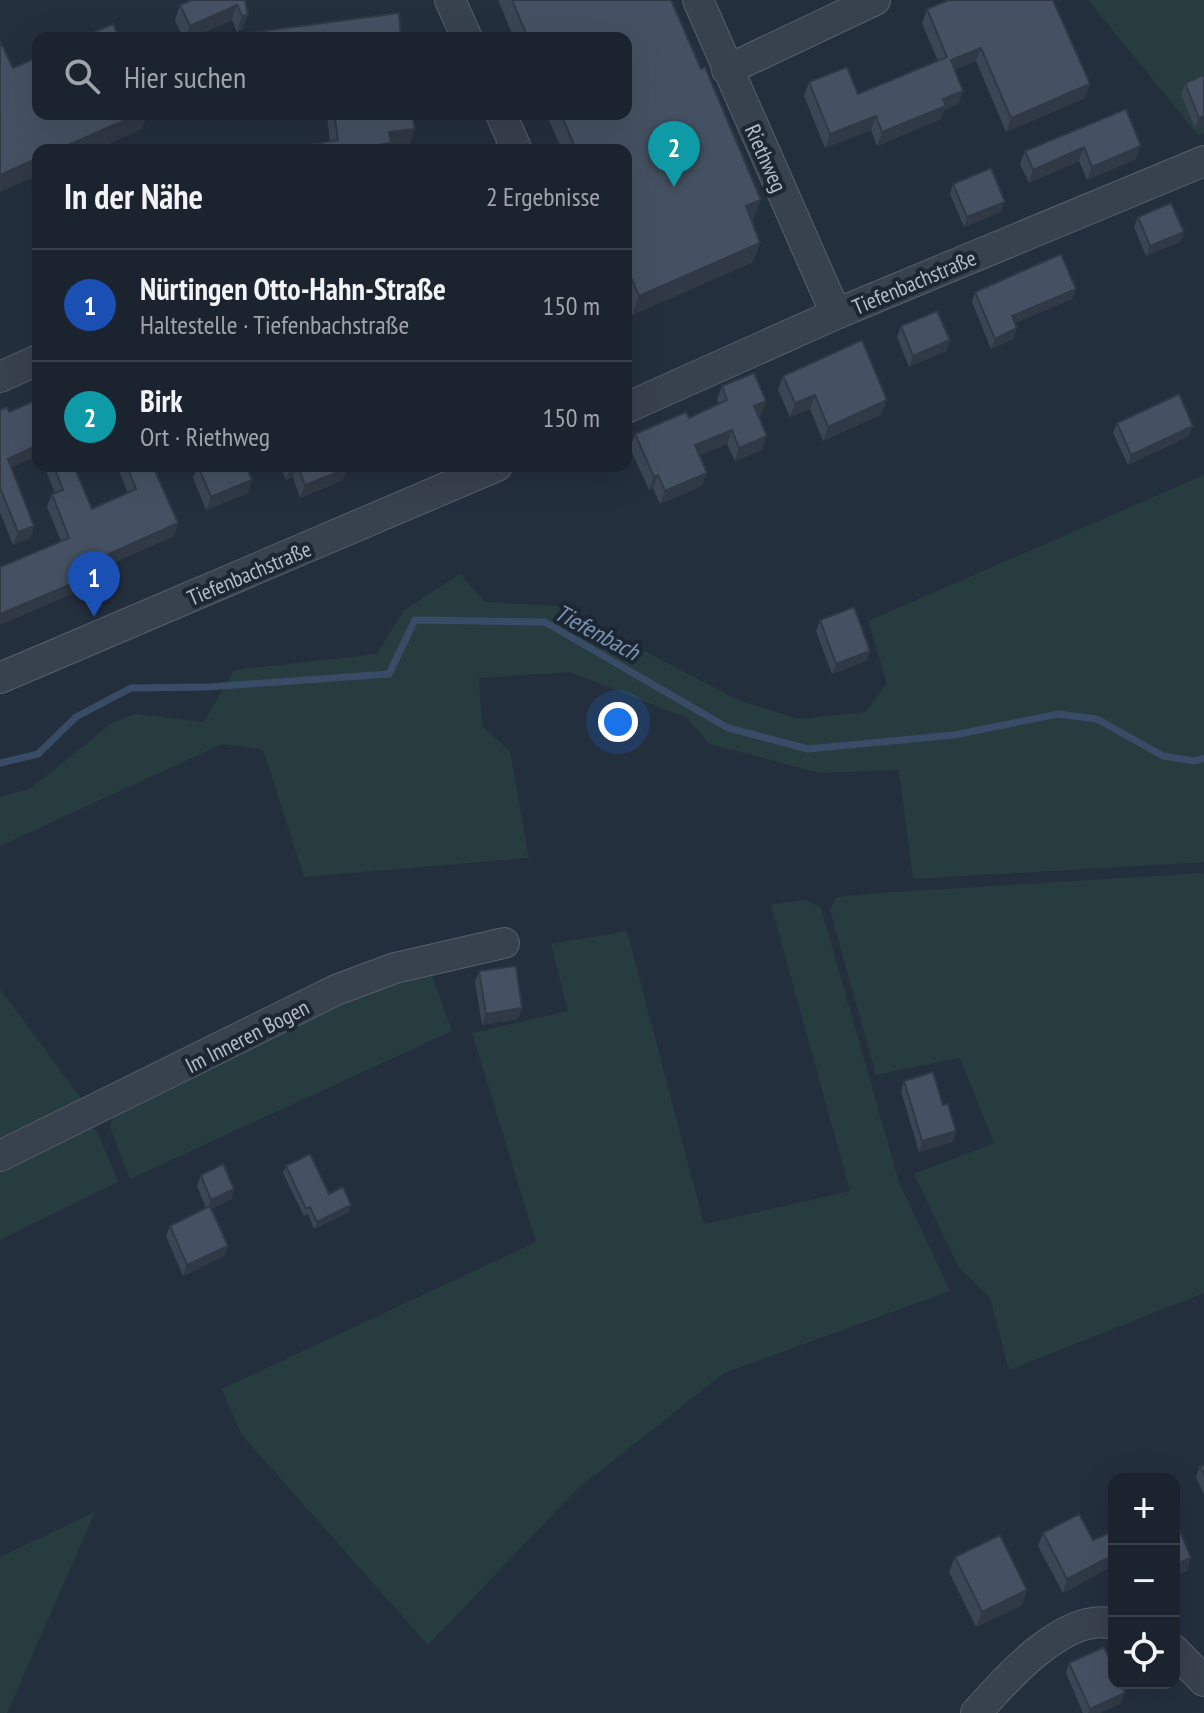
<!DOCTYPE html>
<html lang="de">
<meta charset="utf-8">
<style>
body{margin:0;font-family:"PT Sans Narrow",sans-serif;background:#242b36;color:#f1f3f6}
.controls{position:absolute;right:24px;bottom:24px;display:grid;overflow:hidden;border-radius:16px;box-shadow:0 8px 32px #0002}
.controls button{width:72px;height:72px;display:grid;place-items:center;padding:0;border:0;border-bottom:2px solid #39404a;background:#1b232e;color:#f1f3f6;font:40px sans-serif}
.you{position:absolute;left:618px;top:722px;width:28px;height:28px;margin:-20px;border:6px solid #fff;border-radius:50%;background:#1a73e8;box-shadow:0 0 0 12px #1a73e833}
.badge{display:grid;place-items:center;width:52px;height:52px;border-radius:50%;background:#1a73e8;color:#fff;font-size:26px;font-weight:700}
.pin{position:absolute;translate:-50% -66px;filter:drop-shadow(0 2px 4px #0008)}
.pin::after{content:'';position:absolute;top:42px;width:28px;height:24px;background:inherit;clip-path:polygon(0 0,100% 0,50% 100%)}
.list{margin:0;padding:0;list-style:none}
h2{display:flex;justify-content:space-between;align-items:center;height:104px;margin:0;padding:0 32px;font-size:34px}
h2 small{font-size:26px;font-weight:400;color:#a0a4aa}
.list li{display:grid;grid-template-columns:52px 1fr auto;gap:24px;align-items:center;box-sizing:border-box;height:112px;padding:0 32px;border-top:2px solid #39404a}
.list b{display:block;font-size:30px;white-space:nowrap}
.list p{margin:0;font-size:26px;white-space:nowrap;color:#a0a4aa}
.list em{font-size:26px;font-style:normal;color:#a0a4aa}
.icon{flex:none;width:44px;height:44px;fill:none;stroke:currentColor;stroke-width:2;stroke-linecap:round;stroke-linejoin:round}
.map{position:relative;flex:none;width:1204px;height:1713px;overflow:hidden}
.search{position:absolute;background:#1b232e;box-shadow:0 8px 32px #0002;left:32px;top:32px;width:600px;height:88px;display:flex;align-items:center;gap:20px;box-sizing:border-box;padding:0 28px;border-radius:16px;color:#a0a4aa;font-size:30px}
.panel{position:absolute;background:#1b232e;box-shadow:0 8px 32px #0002;left:32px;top:144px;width:600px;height:328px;border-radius:16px}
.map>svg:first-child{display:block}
.green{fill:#263c3f}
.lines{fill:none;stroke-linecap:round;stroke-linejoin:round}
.stream{stroke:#394c67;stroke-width:7}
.minor-casing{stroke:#565f6c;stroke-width:32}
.minor{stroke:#38414e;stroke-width:30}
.wall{fill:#3b4654}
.shaded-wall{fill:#303945}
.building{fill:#455162;stroke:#303945;stroke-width:2}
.labels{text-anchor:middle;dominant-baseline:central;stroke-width:8;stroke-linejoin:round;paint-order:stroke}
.street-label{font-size:22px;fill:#b4bcc9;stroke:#1d2633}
.water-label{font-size:24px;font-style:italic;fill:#7c92b1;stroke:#1d2633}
</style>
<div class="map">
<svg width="1204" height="1713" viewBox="0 0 1204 1713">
<rect width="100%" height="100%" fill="#242f3e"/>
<g class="green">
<polygon points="1088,0 1204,0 1204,133 1198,135"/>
<polygon points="1204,475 1204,862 913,879 899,770 819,773 710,744 687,718 570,672 479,678 482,726 510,751 529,858 304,877 263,749 222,744 0,846 0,797 31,788 112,723 136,714 204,722 234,670 377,654 404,610 460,574 485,602 558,606 738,700 798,719 866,712 887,683 868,621"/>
<polygon points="1204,873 1204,1293 1009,1370 990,1298 959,1268 914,1174 994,1143 960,1058 876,1075 830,910 836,897 879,893"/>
<polygon points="806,900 821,908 899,1182 950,1291 724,1373 576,1490 428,1645 241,1434 222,1389 536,1242 472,1033 568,1011 551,944 627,931 704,1224 850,1191 771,905"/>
<polygon points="429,967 452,1031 130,1179 110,1127 114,1114 366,985"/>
<polygon points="0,989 86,1105 0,1145"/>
<polygon points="87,1126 97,1131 118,1182 0,1240 0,1163"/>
<polygon points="95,1512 7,1713 0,1713 0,1557"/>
</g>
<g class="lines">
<polyline class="stream" points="0,763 38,754 76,717 131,688 209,687 389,674 415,620 545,622 728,728 808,749 954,735 1058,714 1097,719 1163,756 1195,761 1204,758"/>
<defs>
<g id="minor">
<polyline points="450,0 467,38"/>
<polyline points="698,0 836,314"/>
<polyline points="727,70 875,0"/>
<polyline points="501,114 516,148 510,150"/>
<polyline points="0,377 38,360"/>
<polyline points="626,408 836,314 1204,161"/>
<polyline points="0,678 497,466"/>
<polyline points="0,1156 336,990 395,968 504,943"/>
<polyline points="1174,1650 1204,1681"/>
<path d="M976,1713C1004,1681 1066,1610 1114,1624"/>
</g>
</defs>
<use href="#minor" class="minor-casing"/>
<use href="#minor" class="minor"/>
</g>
<g class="wall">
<polygon points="246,0 242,30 237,32 232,20 191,38 183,38 175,20 180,5"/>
<polygon points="498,0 671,0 754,218 751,220 760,243 753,262 632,315 626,301 626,150 562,150 546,114 626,114 626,38 514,38"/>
<polygon points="927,9 1085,98 1006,132 976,61 955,70 963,91 958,104 944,110 941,119 877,146 871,130 825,148 804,96 809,82 858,94 938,61 922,23"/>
<polygon points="1204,75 1204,125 1195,128 1181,94 1185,83"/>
<polygon points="1126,109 1136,159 1087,180 1079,161 1029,183 1020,164 1025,151"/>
<polygon points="328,114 412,114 410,144 390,146 388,150 278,150 330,142 327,117"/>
<polygon points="953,184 1001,212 964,227 950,194"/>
<polygon points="1138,217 1184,232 1180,242 1146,256 1134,227"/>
<polygon points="1076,289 1072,299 1015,323 1013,339 991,349 972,302 975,292"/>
<polygon points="901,326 946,351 909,367 897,337"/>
<polygon points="783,376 882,414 823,441 810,409 790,417 778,390"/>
<polygon points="722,386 766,401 761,415 758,416 762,450 735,461 727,444 699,455 702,486 660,504 653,488 649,490 630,448 635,434 689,418 719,404 717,400"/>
<polygon points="0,410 11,468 34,526 30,538 13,545 0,512"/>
<polygon points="1117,423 1189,436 1128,465 1113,433"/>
<polygon points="44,466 74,466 92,509 128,493 117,466 153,466 178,523 174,536 94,571 95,574 91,586 61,541 47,507 52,494 55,493"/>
<polygon points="198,466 259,466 248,470 248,493 206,510 193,478"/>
<polygon points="280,466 347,466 343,480 300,498 293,477 286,480"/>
<polygon points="820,620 870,651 866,661 832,674 816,631"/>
<polygon points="479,971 522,1008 518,1019 482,1025 475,982"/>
<polygon points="904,1081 956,1131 953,1142 919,1152 901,1091"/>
<polygon points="286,1166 329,1194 351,1205 349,1212 314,1229 308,1214 304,1216 283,1173"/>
<polygon points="201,1175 234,1189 231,1199 211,1209 228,1246 224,1256 183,1276 166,1236 170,1226 206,1208 197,1186"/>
<polygon points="1204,1465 1204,1495 1196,1477 1200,1467"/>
<polygon points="1114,1531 1114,1565 1063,1593 1038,1546 1043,1533 1093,1540"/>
<polygon points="955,1557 1027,1590 1022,1605 976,1627 949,1572"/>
<polygon points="1069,1663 1121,1703 1100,1713 1083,1713 1066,1673"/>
</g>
<g class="shaded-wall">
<polygon points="237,5 232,20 191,38 185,38 190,26"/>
<polygon points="248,15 242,30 237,32 242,16"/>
<polygon points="981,48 976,61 946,74 951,60"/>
<polygon points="1090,84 1085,98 1006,132 1011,118"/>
<polygon points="963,91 958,104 944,110 941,119 877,146 882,132 943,99"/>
<polygon points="139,114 148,114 142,129 95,150 57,150"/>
<polygon points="876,116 871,130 825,148 830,134"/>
<polygon points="1204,116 1204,125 1195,128 1199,118"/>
<polygon points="415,129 410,144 390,146 388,150 345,150 389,132"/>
<polygon points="1141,146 1136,159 1087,180 1092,167"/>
<polygon points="1084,147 1079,161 1029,183 1033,170"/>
<polygon points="38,158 38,175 0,192 0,175"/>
<polygon points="761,200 754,218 739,225 746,206"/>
<polygon points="1005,202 1001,212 964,227 967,217"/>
<polygon points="1184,232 1180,242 1146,256 1150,246"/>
<polygon points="760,243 753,262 632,315 639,296"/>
<polygon points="1076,289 1072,299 1008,326 1012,316"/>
<polygon points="1017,328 1013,339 991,349 995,339"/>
<polygon points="950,340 946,351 909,367 913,356"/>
<polygon points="815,395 810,409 790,417 795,403"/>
<polygon points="887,400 882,414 823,441 828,427"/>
<polygon points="766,401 761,415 749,420 754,406"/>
<polygon points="1193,426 1189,436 1128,465 1131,455"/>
<polygon points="732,430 727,444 690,459 695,445"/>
<polygon points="767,436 762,450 735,461 739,448"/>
<polygon points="38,445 38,456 3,471 8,459"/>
<polygon points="243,466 259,466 240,474"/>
<polygon points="294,466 297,466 293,477 286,480 290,468"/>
<polygon points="348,468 343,480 300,498 305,485"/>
<polygon points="707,473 702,486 660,504 665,491"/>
<polygon points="658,475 653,488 649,490 654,477"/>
<polygon points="252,480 248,493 206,510 211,497"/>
<polygon points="178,523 174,536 86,575 91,562"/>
<polygon points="34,526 30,538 13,545 18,532"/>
<polygon points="95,574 91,586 0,625 0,614"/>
<polygon points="870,651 866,661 832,674 836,664"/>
<polygon points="522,1008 518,1019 482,1025 486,1014"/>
<polygon points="956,1131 953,1142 919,1152 922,1141"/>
<polygon points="234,1189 231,1199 208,1211 211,1200"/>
<polygon points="351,1205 349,1212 314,1229 317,1222"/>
<polygon points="228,1246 224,1256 183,1276 187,1265"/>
<polygon points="1114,1555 1114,1565 1063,1593 1067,1579"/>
<polygon points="1191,1558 1187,1571 1174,1577 1174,1565"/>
<polygon points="1027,1590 1022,1605 976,1627 982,1612"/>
<polygon points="1125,1693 1121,1703 1100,1713 1088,1713 1090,1709"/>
</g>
<g class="building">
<polygon points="192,0 245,0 248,15 242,16 237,5 190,26 180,5"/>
<polygon points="512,0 671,0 701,69 705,67 761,200 746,206 760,243 639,296 626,266 626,150 576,150 561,114 626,114 626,38 528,38"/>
<polygon points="949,0 1053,0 1090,84 1011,118 981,48 951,60 963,91 943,99 946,106 882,132 876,116 830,134 809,82 847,67 858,94 947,57 927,9"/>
<polygon points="399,13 401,38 256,38 256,32"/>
<polygon points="113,24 119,38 81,38"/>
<polygon points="0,41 13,68 38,57 38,114 139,114 57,150 38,150 38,158 0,175"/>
<polygon points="1204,75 1204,116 1199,118 1185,83"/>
<polygon points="1126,109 1141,146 1092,167 1084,147 1033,170 1025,151"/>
<polygon points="334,114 412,114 415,129 389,132 391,143 345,150 278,150 338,140"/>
<polygon points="991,168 1005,202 967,217 953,184"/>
<polygon points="1171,203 1184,232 1150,246 1138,217"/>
<polygon points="1061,254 1076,289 1012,316 1017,328 995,339 975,292"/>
<polygon points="937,311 950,340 913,356 901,326"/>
<polygon points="862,340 887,400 828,427 815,395 795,403 783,376"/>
<polygon points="754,373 766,401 754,406 767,436 739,448 732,430 695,445 707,473 665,491 658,475 654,477 635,434 686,412 689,418 727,400 722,386"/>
<polygon points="1179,394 1193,426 1131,455 1117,423"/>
<polygon points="38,399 38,445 8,459 34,526 18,532 0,488 0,410 7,407 9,412"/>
<polygon points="54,466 74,466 92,509 136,489 127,466 153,466 178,523 91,562 95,574 0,614 0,567 69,538 52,494 63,490"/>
<polygon points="198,466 246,466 252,480 211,497"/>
<polygon points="298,466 347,466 348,468 305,485"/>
<polygon points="854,607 870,651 836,664 820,620"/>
<polygon points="516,966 522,1008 486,1014 479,971"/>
<polygon points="933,1072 943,1105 948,1104 956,1131 922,1141 904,1081"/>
<polygon points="310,1154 329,1194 343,1187 351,1205 317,1222 310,1207 306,1209 286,1166"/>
<polygon points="223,1164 234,1189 211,1200 201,1175"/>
<polygon points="210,1206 228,1246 187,1265 170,1226"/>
<polygon points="1204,1465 1204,1476 1200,1467"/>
<polygon points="1079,1514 1093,1540 1114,1531 1114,1555 1067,1579 1043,1533"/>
<polygon points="1174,1516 1191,1558 1174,1565"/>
<polygon points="1000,1535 1027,1590 982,1612 955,1557"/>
<polygon points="1104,1647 1114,1668 1114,1683 1121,1683 1125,1693 1090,1709 1069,1663"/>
</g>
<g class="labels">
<g class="street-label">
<text transform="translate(766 158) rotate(66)">Riethweg</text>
<text transform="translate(914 282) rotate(-23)">Tiefenbachstraße</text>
<text transform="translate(249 573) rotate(-23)">Tiefenbachstraße</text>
<text transform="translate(247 1036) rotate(-27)">Im Inneren Bogen</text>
</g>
<g class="water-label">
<text transform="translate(597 632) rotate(28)">Tiefenbach</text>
</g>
</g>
</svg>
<div class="controls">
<button>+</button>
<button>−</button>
<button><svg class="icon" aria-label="locate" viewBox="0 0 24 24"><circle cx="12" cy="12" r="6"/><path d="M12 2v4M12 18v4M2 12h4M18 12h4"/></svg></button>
</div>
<div class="you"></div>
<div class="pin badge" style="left:94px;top:617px;background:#1a4fb4">1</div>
<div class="pin badge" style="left:674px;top:187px;background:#0f9aa8">2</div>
<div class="search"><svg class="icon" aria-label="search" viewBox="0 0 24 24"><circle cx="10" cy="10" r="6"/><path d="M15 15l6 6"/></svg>Hier suchen</div>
<section class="panel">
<h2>In der Nähe<small>2 Ergebnisse</small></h2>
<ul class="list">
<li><span class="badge" style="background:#1a4fb4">1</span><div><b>Nürtingen Otto-Hahn-Straße</b><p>Haltestelle · Tiefenbachstraße</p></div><em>150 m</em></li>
<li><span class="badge" style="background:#0f9aa8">2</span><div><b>Birk</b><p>Ort · Riethweg</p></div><em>150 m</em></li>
</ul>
</section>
</div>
